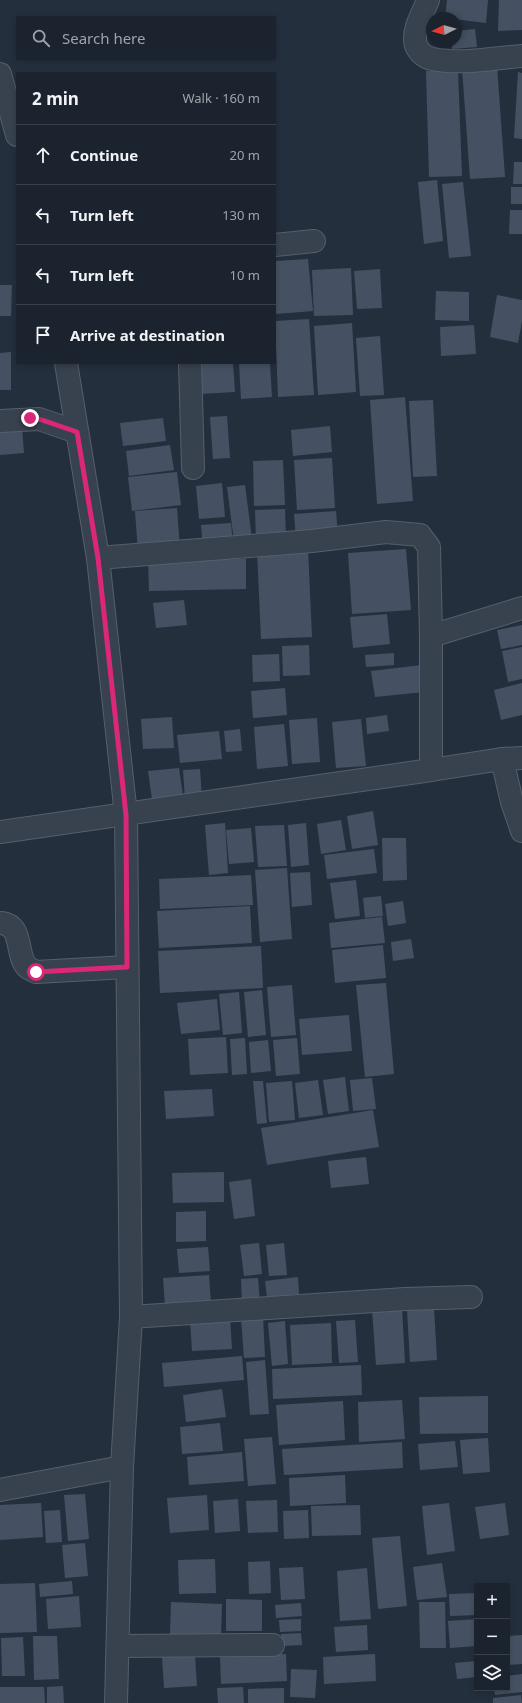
<!DOCTYPE html>
<meta charset="utf-8">
<style>
body{margin:0;font-family:"Noto Sans",sans-serif;background:#282f3a;color:#f1f3f6}
.controls{position:absolute;right:12px;bottom:12px;display:grid;overflow:hidden;border-radius:0px;box-shadow:0 2px 6px #0003}
.controls button{width:36px;height:36px;display:grid;place-items:center;padding:0;border:0;border-bottom:1px solid #39404a;background:#1b232e;color:#f1f3f6;font:20px sans-serif}
.compass{position:absolute;left:426px;top:12px;width:36px;height:36px;border-radius:50%;background:#1b232e;box-shadow:0 2px 6px #0003;rotate:265deg}
.stop{position:absolute;width:12px;height:12px;margin:-9px;border:3px solid #db2777;border-radius:50%;background:#fff}
.stop.end{background:#db2777;border-color:#fff;box-shadow:0 1px 4px #0008}
.list{margin:0;padding:0;list-style:none}
h2{display:flex;justify-content:space-between;align-items:center;height:52px;margin:0;padding:0 16px;font-size:17px}
h2 small{font-size:13px;font-weight:400;color:#a0a4aa}
.list li{display:grid;grid-template-columns:26px 1fr auto;gap:12px;align-items:center;box-sizing:border-box;height:60px;padding:0 16px;border-top:1px solid #39404a}
.list b{display:block;font-size:15px;white-space:nowrap}
.list em{font-size:13px;font-style:normal;color:#a0a4aa}
.icon{flex:none;width:22px;height:22px;fill:none;stroke:currentColor;stroke-width:2;stroke-linecap:round;stroke-linejoin:round}
.map{position:relative;flex:none;width:522px;height:1703px;overflow:hidden}
.search{position:absolute;background:#1b232e;box-shadow:0 2px 6px #0003;left:16px;top:16px;width:260px;height:44px;display:flex;align-items:center;gap:10px;box-sizing:border-box;padding:0 14px;border-radius:0px;color:#a0a4aa;font-size:15px}
.panel{position:absolute;background:#1b232e;box-shadow:0 2px 6px #0003;left:16px;top:72px;width:260px;height:292px;border-radius:0px}
.map>svg:first-child{display:block}
.building{fill:#455162}
.lines{fill:none;stroke-linecap:round;stroke-linejoin:round}
.minor-casing{stroke:#565f6c;stroke-width:24}
.minor{stroke:#38414e;stroke-width:22}
.route{stroke:#db2777;stroke-width:5}
</style>
<div class="map">
<svg width="522" height="1703" viewBox="0 0 522 1703">
<rect width="100%" height="100%" fill="#242f3e"/>
<g class="building">
<polygon points="447,0 488,0 486,23 445,18"/>
<polygon points="499,0 522,0 522,30 498,31"/>
<polygon points="475,29 477,47 452,49 452,42 456,42 456,31"/>
<polygon points="497,66 505,177 470,179 462,68"/>
<polygon points="458,70 462,176 429,177 426,71"/>
<polygon points="518,72 522,73 522,139 514,138"/>
<polygon points="514,162 522,162 522,184 513,184"/>
<polygon points="437,180 443,241 424,244 418,182"/>
<polygon points="463,182 471,256 449,258 442,184"/>
<rect x="511" y="187" width="11" height="17"/>
<polygon points="510,210 522,210 522,234 509,234"/>
<polygon points="308,259 313,311 276,314 275,261"/>
<polygon points="351,268 353,315 314,316 312,270"/>
<polygon points="380,269 382,308 357,309 354,271"/>
<polygon points="0,285 12,285 11,316 0,316"/>
<polygon points="436,291 469,292 469,321 435,320"/>
<polygon points="497,295 522,300 522,321 518,343 490,337"/>
<polygon points="309,319 314,395 278,397 275,321"/>
<polygon points="352,323 356,392 318,395 314,326"/>
<polygon points="474,325 476,354 441,356 440,327"/>
<polygon points="380,336 384,395 360,396 356,338"/>
<polygon points="11,352 11,390 0,390 0,353"/>
<polygon points="197,363 233,363 235,392 200,394"/>
<polygon points="239,363 270,363 272,397 241,399"/>
<polygon points="405,397 413,501 377,504 370,400"/>
<polygon points="433,400 437,476 413,477 409,401"/>
<polygon points="227,416 230,458 213,459 210,417"/>
<polygon points="163,418 166,441 123,446 120,423"/>
<polygon points="330,426 332,452 293,456 291,430"/>
<polygon points="22,427 24,453 0,455 0,430"/>
<polygon points="170,445 174,470 129,476 126,451"/>
<polygon points="332,458 335,508 297,510 294,460"/>
<polygon points="283,460 285,505 254,506 253,461"/>
<polygon points="177,472 181,505 132,511 128,477"/>
<polygon points="222,483 225,517 199,519 196,486"/>
<polygon points="245,485 252,539 234,541 227,487"/>
<polygon points="177,508 180,549 138,552 135,511"/>
<polygon points="285,509 286,541 256,542 255,510"/>
<polygon points="336,511 338,536 296,539 294,514"/>
<polygon points="231,523 233,544 203,547 201,525"/>
<polygon points="308,548 312,637 261,639 257,550"/>
<polygon points="406,549 411,610 352,614 348,553"/>
<polygon points="246,559 246,589 149,591 148,560"/>
<polygon points="184,600 187,625 156,628 153,603"/>
<polygon points="387,614 390,644 353,648 350,617"/>
<polygon points="522,625 522,645 501,649 497,630"/>
<polygon points="309,645 310,675 283,676 282,646"/>
<polygon points="522,647 522,679 508,682 502,651"/>
<polygon points="394,653 394,665 366,667 365,655"/>
<polygon points="279,654 280,681 253,682 252,655"/>
<polygon points="422,665 424,692 375,697 371,671"/>
<polygon points="522,683 522,715 501,720 494,690"/>
<polygon points="285,688 287,715 253,718 251,691"/>
<polygon points="387,715 389,731 367,734 366,718"/>
<polygon points="172,717 174,748 143,749 141,719"/>
<polygon points="317,718 320,762 292,764 289,720"/>
<polygon points="361,719 366,766 336,768 332,722"/>
<polygon points="284,724 288,766 257,769 254,727"/>
<polygon points="240,729 242,751 226,752 224,731"/>
<polygon points="219,731 222,759 180,763 177,735"/>
<polygon points="179,768 183,796 152,799 148,771"/>
<polygon points="200,769 202,799 185,800 183,770"/>
<polygon points="373,811 378,845 352,849 347,816"/>
<polygon points="341,820 346,850 321,854 317,824"/>
<polygon points="225,823 228,873 209,875 205,825"/>
<polygon points="306,823 309,865 291,867 288,825"/>
<polygon points="284,825 287,866 258,867 255,826"/>
<polygon points="251,828 254,862 229,864 226,830"/>
<polygon points="382,838 406,838 407,880 383,881"/>
<polygon points="374,849 377,873 327,879 324,855"/>
<polygon points="287,868 292,939 260,942 255,870"/>
<polygon points="310,872 312,905 292,907 290,873"/>
<polygon points="251,875 253,905 160,909 159,879"/>
<polygon points="356,880 360,916 335,919 330,883"/>
<polygon points="381,896 383,916 365,918 363,898"/>
<polygon points="403,901 406,923 388,926 385,904"/>
<polygon points="250,906 252,943 159,948 157,911"/>
<polygon points="382,917 385,943 331,948 329,923"/>
<polygon points="411,939 414,958 393,961 391,942"/>
<polygon points="383,945 386,978 335,983 332,950"/>
<polygon points="261,946 263,988 160,993 158,951"/>
<polygon points="386,983 394,1074 365,1077 356,985"/>
<polygon points="292,985 296,1035 271,1037 267,987"/>
<polygon points="262,990 266,1035 248,1037 244,992"/>
<polygon points="239,992 242,1033 223,1035 219,994"/>
<polygon points="217,999 220,1030 181,1034 177,1003"/>
<polygon points="349,1015 352,1051 302,1055 299,1019"/>
<polygon points="226,1037 228,1073 190,1075 188,1039"/>
<polygon points="245,1038 247,1074 232,1075 230,1039"/>
<polygon points="297,1038 300,1074 276,1076 273,1040"/>
<polygon points="268,1040 271,1071 251,1073 249,1042"/>
<polygon points="345,1077 349,1111 328,1114 323,1080"/>
<polygon points="372,1078 376,1109 353,1111 350,1080"/>
<polygon points="318,1080 323,1115 299,1118 295,1083"/>
<polygon points="253,1081 263,1081 267,1123 257,1124"/>
<polygon points="292,1081 295,1120 269,1122 266,1083"/>
<polygon points="212,1089 214,1116 166,1119 164,1091"/>
<polygon points="373,1110 379,1147 267,1165 261,1128"/>
<polygon points="366,1157 369,1184 331,1188 328,1161"/>
<polygon points="224,1172 224,1202 173,1203 172,1173"/>
<polygon points="251,1179 255,1216 234,1219 229,1182"/>
<polygon points="206,1211 206,1241 176,1242 176,1212"/>
<polygon points="259,1243 262,1274 244,1276 240,1245"/>
<polygon points="284,1243 287,1275 269,1276 266,1245"/>
<polygon points="208,1247 210,1271 179,1273 177,1249"/>
<polygon points="209,1275 211,1303 165,1306 163,1278"/>
<polygon points="298,1277 299,1294 267,1297 265,1281"/>
<polygon points="258,1278 260,1303 242,1304 241,1279"/>
<polygon points="402,1307 405,1363 376,1365 372,1309"/>
<polygon points="434,1308 437,1360 410,1362 407,1310"/>
<polygon points="263,1316 265,1357 244,1358 241,1318"/>
<polygon points="230,1317 232,1349 192,1351 190,1320"/>
<polygon points="355,1320 358,1362 339,1363 336,1321"/>
<polygon points="285,1321 288,1364 272,1366 268,1323"/>
<polygon points="331,1323 332,1363 292,1365 290,1325"/>
<polygon points="242,1356 244,1380 164,1387 162,1363"/>
<polygon points="265,1360 269,1414 250,1415 246,1362"/>
<polygon points="361,1365 362,1395 273,1399 272,1369"/>
<polygon points="222,1389 226,1417 186,1422 183,1395"/>
<polygon points="488,1396 488,1433 420,1434 419,1397"/>
<polygon points="402,1400 405,1439 359,1442 358,1402"/>
<polygon points="343,1401 345,1440 279,1445 276,1405"/>
<polygon points="220,1423 223,1451 182,1454 180,1427"/>
<polygon points="272,1437 276,1484 248,1486 244,1439"/>
<polygon points="488,1438 490,1472 463,1474 460,1440"/>
<polygon points="455,1441 458,1467 420,1470 418,1444"/>
<polygon points="402,1442 403,1468 284,1475 282,1449"/>
<polygon points="242,1452 244,1481 189,1485 187,1457"/>
<polygon points="345,1475 346,1503 290,1506 289,1478"/>
<polygon points="85,1494 89,1539 68,1541 64,1495"/>
<polygon points="207,1495 209,1530 170,1533 167,1498"/>
<polygon points="238,1499 240,1531 215,1533 213,1501"/>
<polygon points="277,1500 278,1532 248,1533 246,1501"/>
<polygon points="41,1503 43,1537 0,1540 0,1505"/>
<polygon points="449,1503 455,1551 427,1555 422,1506"/>
<polygon points="505,1503 509,1535 480,1539 475,1507"/>
<polygon points="360,1505 361,1535 312,1536 311,1506"/>
<polygon points="60,1510 62,1542 46,1543 44,1511"/>
<polygon points="308,1510 309,1538 284,1539 283,1511"/>
<polygon points="400,1536 407,1606 378,1609 372,1538"/>
<polygon points="85,1543 88,1576 65,1578 62,1545"/>
<polygon points="215,1559 216,1593 179,1594 178,1560"/>
<polygon points="270,1561 271,1593 249,1594 248,1562"/>
<polygon points="442,1563 447,1597 417,1600 413,1567"/>
<polygon points="303,1567 305,1599 281,1600 279,1568"/>
<polygon points="367,1568 371,1619 340,1621 337,1571"/>
<polygon points="72,1581 73,1594 40,1597 39,1584"/>
<polygon points="35,1583 37,1632 0,1633 0,1584"/>
<polygon points="477,1593 477,1615 450,1616 449,1594"/>
<polygon points="79,1596 81,1627 48,1629 46,1599"/>
<polygon points="226,1599 262,1600 262,1631 226,1631"/>
<polygon points="171,1602 222,1604 221,1636 170,1634"/>
<polygon points="419,1602 445,1602 446,1648 420,1648"/>
<polygon points="301,1603 302,1616 276,1618 275,1605"/>
<polygon points="301,1619 301,1631 280,1632 279,1620"/>
<polygon points="477,1619 477,1646 450,1648 448,1621"/>
<polygon points="367,1625 368,1650 336,1652 334,1627"/>
<polygon points="301,1633 302,1645 282,1646 281,1634"/>
<polygon points="522,1635 522,1664 507,1665 507,1636"/>
<polygon points="33,1636 57,1636 59,1679 34,1680"/>
<polygon points="23,1637 25,1676 2,1676 1,1638"/>
<polygon points="286,1654 287,1681 221,1684 220,1656"/>
<polygon points="375,1654 376,1681 324,1684 323,1657"/>
<polygon points="195,1655 197,1686 164,1688 162,1657"/>
<polygon points="477,1661 477,1677 457,1679 455,1663"/>
<polygon points="291,1669 317,1670 315,1698 290,1697"/>
<polygon points="522,1674 522,1692 495,1695 494,1688 507,1688 507,1676"/>
<polygon points="63,1686 64,1703 47,1703 47,1687"/>
<polygon points="0,1687 44,1687 45,1703 0,1703"/>
<polygon points="243,1687 244,1703 218,1703 217,1688"/>
<polygon points="284,1688 284,1703 248,1703 248,1689"/>
<polygon points="521,1695 522,1703 493,1703 493,1698"/>
</g>
<g class="lines">
<defs>
<g id="minor">
<path d="M428,0C423,13 414,27 415,41C416,50 424,58 433,59C461,65 494,58 522,56"/>
<polyline points="0,74 17,135"/>
<polyline points="275,245 314,241"/>
<polyline points="66,363 98,558 126,815 131,1317 122,1467 116,1703"/>
<polyline points="190,363 193,468"/>
<polyline points="0,421 39,419 77,432"/>
<polyline points="98,558 312,541 386,532 420,535 429,547 431,636"/>
<polyline points="502,759 522,758"/>
<polyline points="431,770 502,759 512,802 522,831"/>
<polyline points="0,832 431,770 431,636 522,608"/>
<path d="M0,923C24,924 15,954 27,967C29,969 33,970 36,972L127,967"/>
<polyline points="131,1317 405,1299 471,1297"/>
<polyline points="0,1490 122,1467"/>
<polyline points="118,1646 273,1645"/>
</g>
</defs>
<use href="#minor" class="minor-casing"/>
<use href="#minor" class="minor"/>
</g>
<g class="lines">
<polyline class="route" points="30,418 39,419 77,432 98,558 126,815 127,967 36,972"/>
</g>
</svg>
<div class="controls">
<button>+</button>
<button>−</button>
<button><svg class="icon" aria-label="layers" viewBox="0 0 24 24"><path d="M12 4l9 5-9 5-9-5zM3 14l9 5 9-5"/></svg></button>
</div>
<svg class="compass" viewBox="-18 -18 36 36"><path d="M0-13l5 13h-10z" fill="#e53935"/><path d="M0 13l5-13h-10z" fill="#a0a4aa"/></svg>
<div class="stop" style="left:36px;top:972px"></div>
<div class="stop end" style="left:30px;top:418px"></div>
<div class="search"><svg class="icon" aria-label="search" viewBox="0 0 24 24"><circle cx="10" cy="10" r="6"/><path d="M15 15l6 6"/></svg>Search here</div>
<section class="panel">
<h2>2 min<small>Walk · 160 m</small></h2>
<ul class="list">
<li><svg class="icon" aria-label="ahead" viewBox="0 0 24 24"><path d="M12 20V5M6 11l6-6 6 6"/></svg><div><b>Continue</b></div><em>20 m</em></li>
<li><svg class="icon" aria-label="left" viewBox="0 0 24 24"><path d="M17 20v-9H6M10 6l-5 5 5 5"/></svg><div><b>Turn left</b></div><em>130 m</em></li>
<li><svg class="icon" aria-label="left" viewBox="0 0 24 24"><path d="M17 20v-9H6M10 6l-5 5 5 5"/></svg><div><b>Turn left</b></div><em>10 m</em></li>
<li><svg class="icon" aria-label="arrive" viewBox="0 0 24 24"><path d="M6 21V4h12l-3 4 3 4H6"/></svg><div><b>Arrive at destination</b></div></li>
</ul>
</section>
</div>
